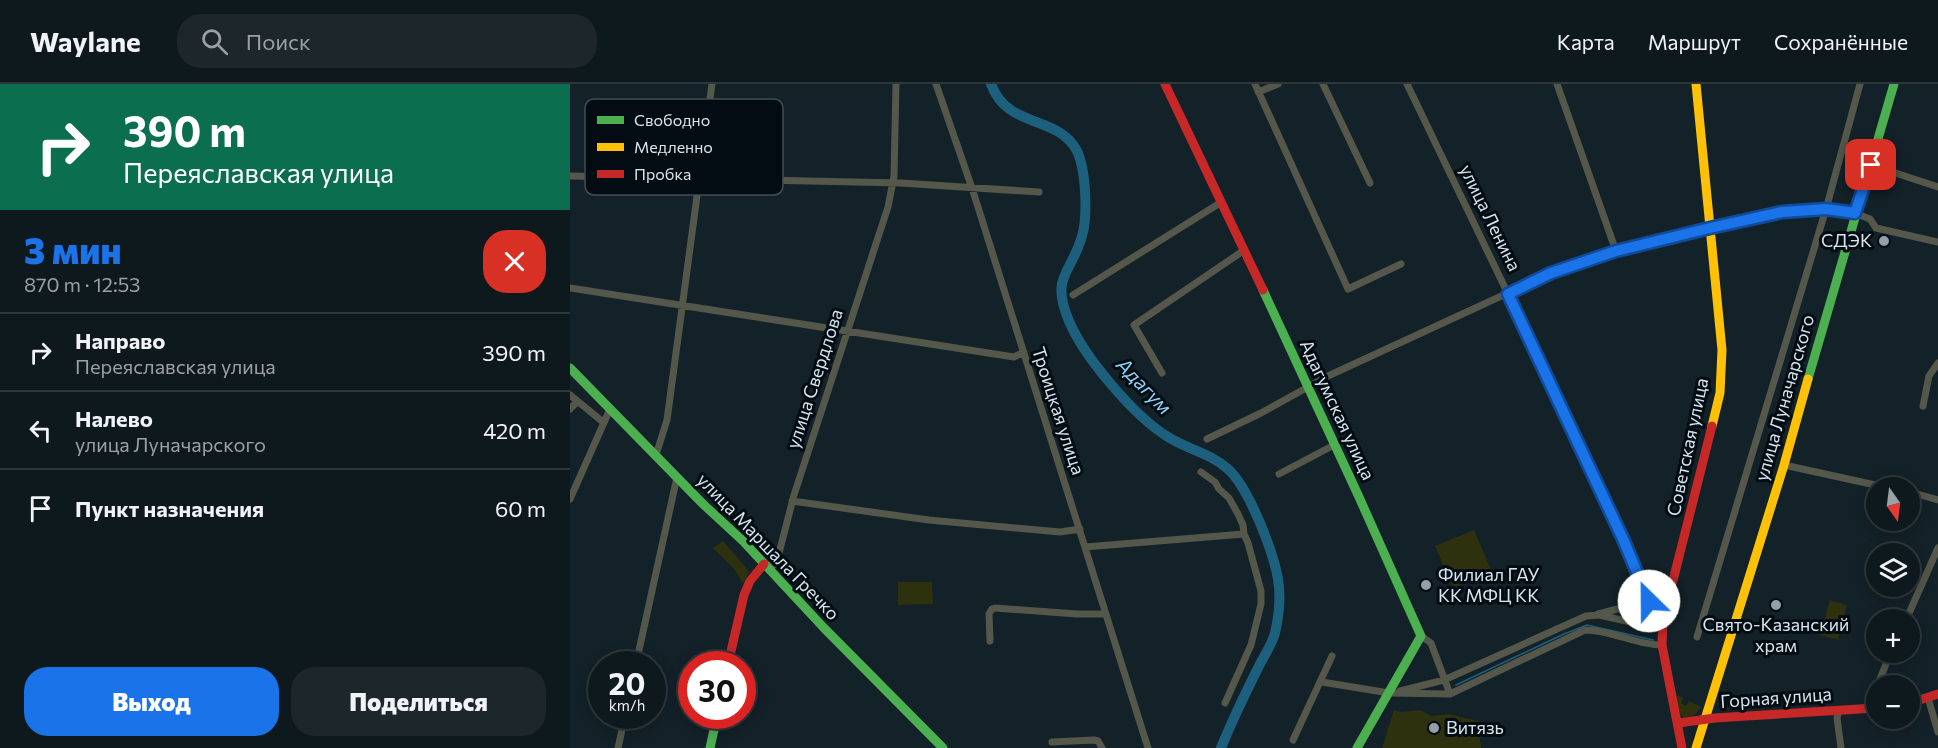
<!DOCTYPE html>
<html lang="ru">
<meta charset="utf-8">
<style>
body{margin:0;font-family:Commissioner,sans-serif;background:#1c262b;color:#f1f3f6;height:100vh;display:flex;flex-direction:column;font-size:22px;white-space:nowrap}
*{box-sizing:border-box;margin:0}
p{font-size:20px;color:#9ba0a4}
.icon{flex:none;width:33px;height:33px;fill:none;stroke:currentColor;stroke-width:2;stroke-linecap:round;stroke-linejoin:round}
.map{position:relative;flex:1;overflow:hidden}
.side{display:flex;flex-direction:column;background:#0e191e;width:570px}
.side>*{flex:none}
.guide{background:#0b6e4f;color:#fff;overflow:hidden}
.needle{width:39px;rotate:166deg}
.fabs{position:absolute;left:1296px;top:393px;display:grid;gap:12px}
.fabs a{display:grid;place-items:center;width:54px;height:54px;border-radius:50%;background:#0e191e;box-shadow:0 3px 15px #0003,0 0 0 2px #2e383c;font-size:30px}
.speed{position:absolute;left:18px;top:567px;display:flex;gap:12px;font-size:30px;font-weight:700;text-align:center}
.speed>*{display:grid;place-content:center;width:78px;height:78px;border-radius:50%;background:#0e191e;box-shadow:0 3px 15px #0003,0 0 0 2px #2e383c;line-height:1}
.speed small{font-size:15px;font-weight:400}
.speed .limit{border:9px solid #d22;background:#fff;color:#111}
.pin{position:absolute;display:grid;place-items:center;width:51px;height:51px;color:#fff;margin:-26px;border-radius:12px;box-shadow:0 3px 9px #0006}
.me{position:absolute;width:66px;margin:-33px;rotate:337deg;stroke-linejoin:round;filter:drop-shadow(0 0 4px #0008)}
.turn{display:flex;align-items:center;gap:21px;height:126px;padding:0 24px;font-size:27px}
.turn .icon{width:78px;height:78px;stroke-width:2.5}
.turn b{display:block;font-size:42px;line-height:51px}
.round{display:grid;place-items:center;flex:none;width:63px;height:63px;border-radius:24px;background:#1c262b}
.summary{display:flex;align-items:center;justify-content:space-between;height:102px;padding:0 24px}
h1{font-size:36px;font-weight:800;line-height:45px;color:#1a73e8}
.action{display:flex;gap:12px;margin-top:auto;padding:12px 24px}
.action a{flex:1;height:69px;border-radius:24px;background:#1a73e8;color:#fff;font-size:24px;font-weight:800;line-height:69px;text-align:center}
.action a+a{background:#1c262b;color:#f1f3f6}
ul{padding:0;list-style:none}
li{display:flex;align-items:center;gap:18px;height:78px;padding:0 24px;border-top:2px solid #2e383c}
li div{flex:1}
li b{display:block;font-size:22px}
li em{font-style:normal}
header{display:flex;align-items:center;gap:36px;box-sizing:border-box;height:84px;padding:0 30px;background:#0e191e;border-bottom:2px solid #2e383c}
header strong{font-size:28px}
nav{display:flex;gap:33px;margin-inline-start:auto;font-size:21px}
.search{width:420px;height:54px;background:#1c262b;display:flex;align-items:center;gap:15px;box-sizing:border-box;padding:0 21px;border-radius:24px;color:#9ba0a4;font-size:22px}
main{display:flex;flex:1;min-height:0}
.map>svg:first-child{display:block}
.green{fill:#2d310e}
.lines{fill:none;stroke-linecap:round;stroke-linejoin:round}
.stream{stroke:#1d607e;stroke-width:1.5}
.river{stroke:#1d607e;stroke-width:10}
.street{stroke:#54574a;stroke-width:7}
.fast{stroke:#4caf50;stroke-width:9}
.slow{stroke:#ffc107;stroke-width:9}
.jam{stroke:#c62828;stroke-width:9}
.route-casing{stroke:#114b97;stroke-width:15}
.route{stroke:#1a73e8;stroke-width:10}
.poi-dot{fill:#92a0a9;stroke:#030c12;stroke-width:2}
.labels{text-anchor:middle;stroke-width:6;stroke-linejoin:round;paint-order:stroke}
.street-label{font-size:18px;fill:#d6e5ee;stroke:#030c12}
.poi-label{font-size:18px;fill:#d6e5ee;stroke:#030c12;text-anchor:start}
.water-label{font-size:20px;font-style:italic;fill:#8ad5fc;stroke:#030c12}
.key{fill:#030c12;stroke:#424d54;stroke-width:1.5}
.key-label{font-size:16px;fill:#d6e5ee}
</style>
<header>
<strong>Waylane</strong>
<div class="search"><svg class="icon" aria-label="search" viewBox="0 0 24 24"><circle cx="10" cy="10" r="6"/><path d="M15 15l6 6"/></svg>Поиск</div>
<nav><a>Карта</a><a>Маршрут</a><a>Сохранённые</a></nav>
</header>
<main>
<section class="side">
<div class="guide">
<div class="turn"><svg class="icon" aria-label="right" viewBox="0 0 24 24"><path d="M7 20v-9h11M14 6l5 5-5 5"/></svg><div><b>390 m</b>Переяславская улица</div></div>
</div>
<div class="summary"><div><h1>3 мин</h1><p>870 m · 12:53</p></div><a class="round" style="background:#d93025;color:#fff"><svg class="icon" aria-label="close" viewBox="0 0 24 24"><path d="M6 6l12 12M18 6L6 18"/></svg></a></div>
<ul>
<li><svg class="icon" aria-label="right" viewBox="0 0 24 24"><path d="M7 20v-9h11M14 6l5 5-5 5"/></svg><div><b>Направо</b><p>Переяславская улица</p></div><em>390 m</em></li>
<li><svg class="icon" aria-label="left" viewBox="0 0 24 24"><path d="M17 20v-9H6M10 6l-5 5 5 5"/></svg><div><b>Налево</b><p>улица Луначарского</p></div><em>420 m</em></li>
<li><svg class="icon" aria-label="arrive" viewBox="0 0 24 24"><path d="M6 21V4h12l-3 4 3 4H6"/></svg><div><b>Пункт назначения</b></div><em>60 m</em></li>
</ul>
<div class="action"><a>Выход</a><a>Поделиться</a></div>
</section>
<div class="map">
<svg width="1368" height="664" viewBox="0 0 1368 664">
<rect width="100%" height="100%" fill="#132128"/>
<path class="green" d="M904 446 922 488 883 504 865 462Z
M153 457 179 487 173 500 165 486 143 464Z
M328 498H362L363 520 328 521Z
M1260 516 1277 521 1268 556 1250 551Z
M1106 611 1114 614 1111 619 1116 622 1119 617 1131 623C1126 631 1123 633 1113 633L1110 630Z
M824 626 832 628 851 626 861 632 879 630 908 637 911 664H812Z"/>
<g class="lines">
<path class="stream" d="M886 601 994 550 1017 541 1083 556"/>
<path class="river" d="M421 0C437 45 489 31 507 67 516 86 518 132 512 152 501 191 480 192 499 237 514 273 564 332 598 353 617 365 640 369 658 385 679 404 703 467 708 495 711 513 709 532 705 549 701 563 693 573 687 586 674 612 662 637 651 664"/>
<path class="street" d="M366 0 402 104 578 664
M685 0 778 205 831 180
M753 0 800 99
M837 0 938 210 1053 455 1091 543
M987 0 1046 167
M688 8 708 0
M1301 81 1368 103
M0 92 331 99 469 108
M0 204 444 273 454 268
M503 211 650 119
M592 289 564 241 673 167
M0 311 33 338
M1353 322 1359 292 1368 279
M0 325 7 318
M637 355 691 329 758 292 981 189 1046 167 1212 128 1256 125 1285 129 1300 135 1306 144 1368 158
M86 371 97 336 142 0
M1214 381 1319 404
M631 388 645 398 649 405 659 414 668 430 673 441 674 450 678 459 691 507V520L681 561 655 619
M709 390 766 360
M1340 408 1368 416
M0 415 40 325
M222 417 359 436 490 448 510 445
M515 463 674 450
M194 480 203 482 208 473 224 411 318 123 324 92 326 0
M1028 530 1079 517
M1336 536 1368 464
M851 552 861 559 880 610
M1127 553 1256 125 1290 0
M420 557 419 530 422 525 425 524 507 530H536
M66 580 107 393
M752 598 819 609 880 610 1015 546C1041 546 1066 561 1092 561
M1307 602 1321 568
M830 607 874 596 1016 532 1029 531 1092 545
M1358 614 1368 648
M1298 625 1306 602
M1269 626 1267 634 1271 664
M723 656 762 572
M482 658 524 656 528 657 532 664
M48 664 55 632"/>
<path class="fast" d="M693 206 789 413 851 552 787 664
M0 284 133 420 173 457 254 544 373 664
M1238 295 1324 0
M140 664 147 632"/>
<path class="slow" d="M1126 0 1152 266 1150 309 1142 342
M1126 664 1214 381 1238 295"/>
<path class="jam" d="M595 0 693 206
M158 580 174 511 180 497 194 480
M1340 619 1368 610
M1108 639 1145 634 1306 624
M1112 664 1092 561 1093 536 1142 342"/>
</g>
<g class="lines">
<defs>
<path id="route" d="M1079 517 1053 455 938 210 981 189 1046 167 1140 144 1212 128 1256 125 1285 129 1301 81"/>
</defs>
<use href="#route" class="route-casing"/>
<use href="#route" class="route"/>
</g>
<g class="poi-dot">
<circle cx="1314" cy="157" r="6"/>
<circle cx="856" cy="501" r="6"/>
<circle cx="1206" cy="521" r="6"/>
<circle cx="864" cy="644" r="6"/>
</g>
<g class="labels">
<g class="street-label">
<text transform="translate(920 134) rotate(64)" y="6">улица Ленина</text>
<text transform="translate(245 295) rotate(-72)" y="6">улица Свердлова</text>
<text transform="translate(1215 314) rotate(-74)" y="6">улица Луначарского</text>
<text transform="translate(767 326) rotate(65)" y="6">Адагумская улица</text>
<text transform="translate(488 327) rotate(72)" y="6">Троицкая улица</text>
<text transform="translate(1118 363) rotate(-78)" y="6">Советская улица</text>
<text transform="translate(198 463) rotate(46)" y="6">улица Маршала Гречко</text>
<text transform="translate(1206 614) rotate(-4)" y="6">Горная улица</text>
</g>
<g class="poi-label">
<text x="1302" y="163" text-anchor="end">СДЭК</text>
<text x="868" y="497">Филиал ГАУ<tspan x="868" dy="21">КК МФЦ КК</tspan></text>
<text x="1206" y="547" text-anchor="middle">Свято-Казанский<tspan x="1206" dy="21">храм</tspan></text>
<text x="876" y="650">Витязь</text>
</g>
<g class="water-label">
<text transform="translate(574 302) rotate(46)" y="7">Адагум</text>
</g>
</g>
<rect x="15" y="15" width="198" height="96" rx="9" class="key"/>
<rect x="27" y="32" width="27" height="8" fill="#4caf50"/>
<rect x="27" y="59" width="27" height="8" fill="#ffc107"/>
<rect x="27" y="86" width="27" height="8" fill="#c62828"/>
<g class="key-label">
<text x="64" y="42">Свободно</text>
<text x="64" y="69">Медленно</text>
<text x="64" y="96">Пробка</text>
</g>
</svg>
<div class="fabs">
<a><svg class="needle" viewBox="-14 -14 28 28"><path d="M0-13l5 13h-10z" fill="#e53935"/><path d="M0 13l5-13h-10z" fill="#9ba0a4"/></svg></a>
<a><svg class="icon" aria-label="layers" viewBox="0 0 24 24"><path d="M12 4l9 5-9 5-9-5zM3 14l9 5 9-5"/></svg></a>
<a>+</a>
<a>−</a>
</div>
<div class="speed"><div>20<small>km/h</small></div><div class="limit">30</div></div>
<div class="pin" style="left:1301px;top:81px;background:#d93025"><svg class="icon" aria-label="arrive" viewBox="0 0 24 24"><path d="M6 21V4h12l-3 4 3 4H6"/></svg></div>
<svg class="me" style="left:1079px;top:517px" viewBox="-20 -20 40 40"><circle r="19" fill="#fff"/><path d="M0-13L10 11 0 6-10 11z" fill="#1a73e8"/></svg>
</div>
</main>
